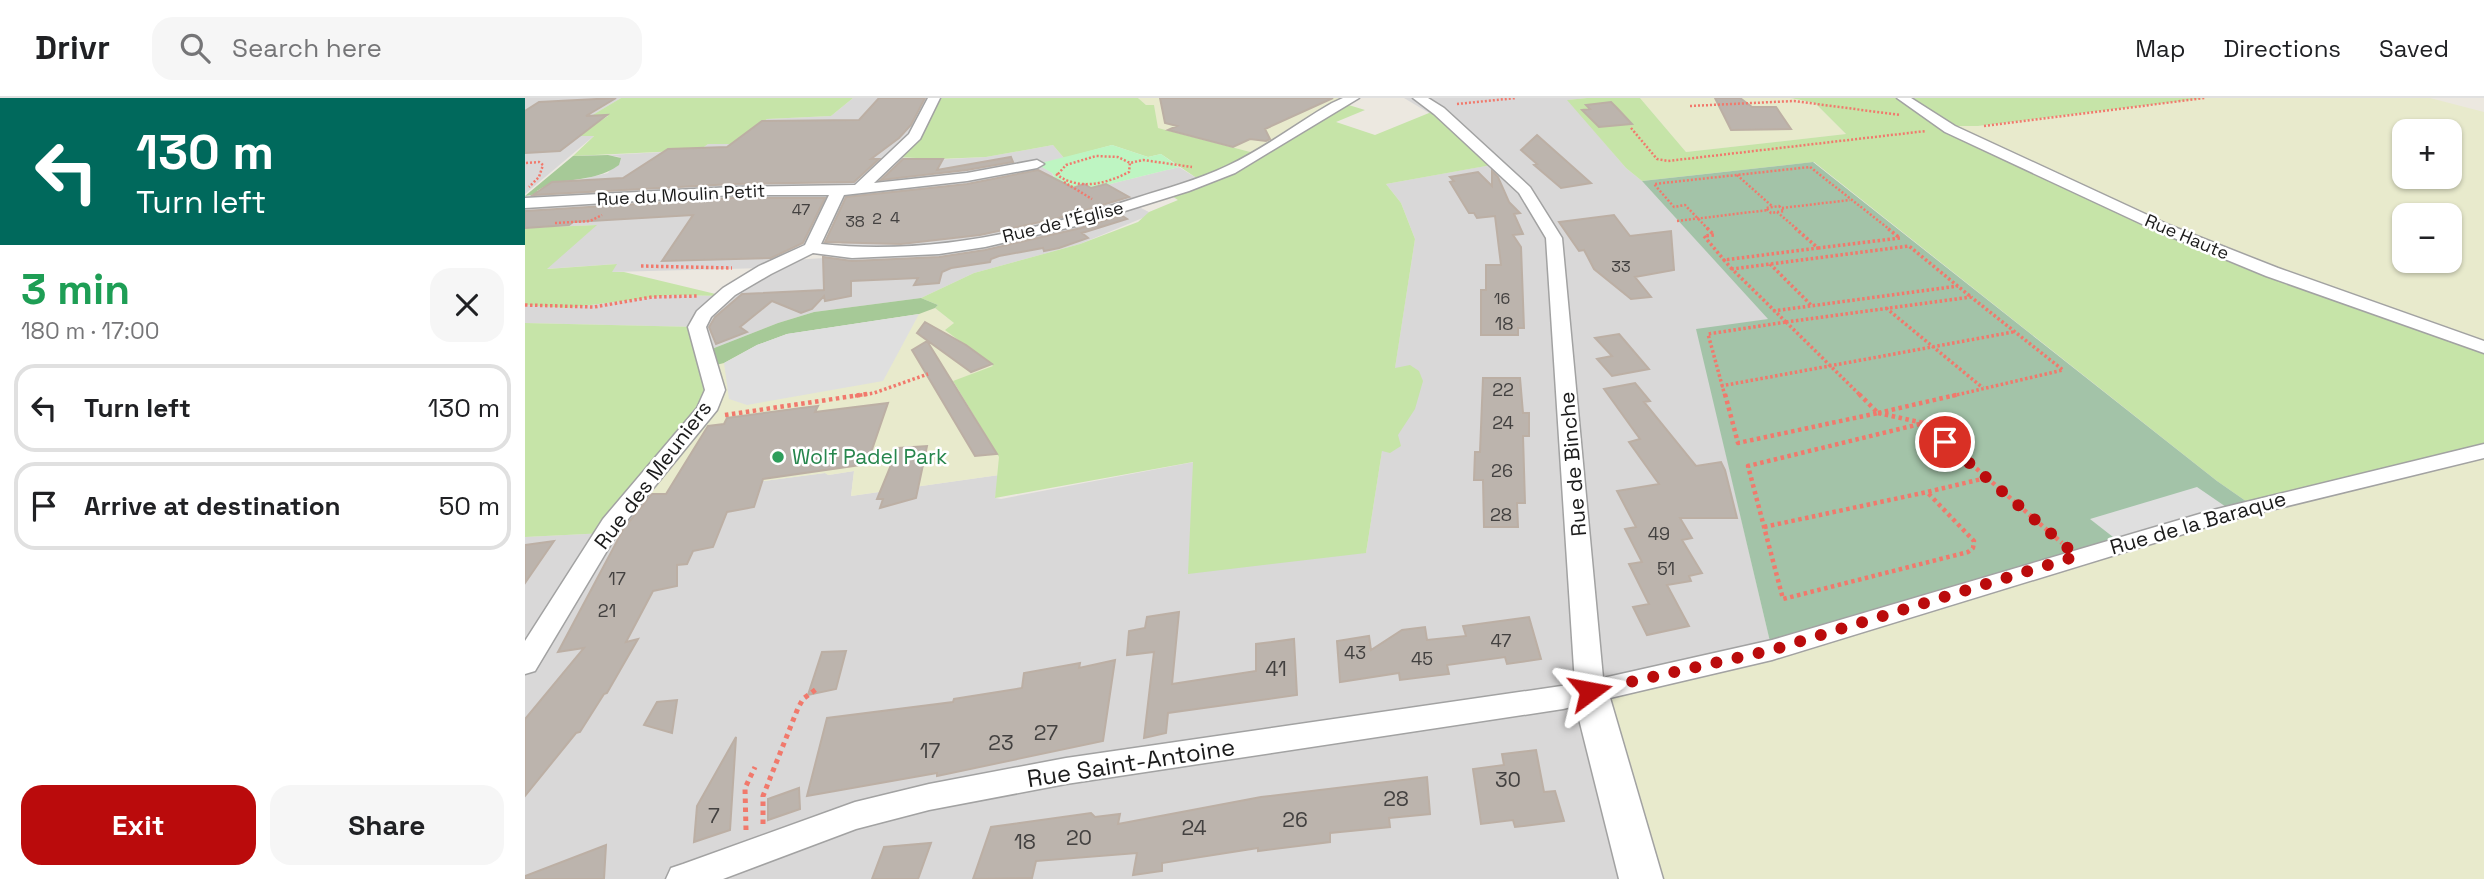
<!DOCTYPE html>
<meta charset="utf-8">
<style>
body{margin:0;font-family:"Space Grotesk",sans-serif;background:#f6f6f6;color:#202124;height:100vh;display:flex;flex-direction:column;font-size:26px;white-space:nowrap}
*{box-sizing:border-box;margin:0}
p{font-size:23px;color:#757577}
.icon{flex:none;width:38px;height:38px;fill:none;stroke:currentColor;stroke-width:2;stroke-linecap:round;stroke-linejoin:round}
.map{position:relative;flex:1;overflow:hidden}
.sheet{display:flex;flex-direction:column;background:#fff;width:525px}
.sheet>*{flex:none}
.hud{background:#00695c;color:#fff;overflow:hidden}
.buttons{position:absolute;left:1867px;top:21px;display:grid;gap:14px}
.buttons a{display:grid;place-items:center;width:70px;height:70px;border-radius:14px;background:#fff;box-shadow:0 2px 5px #0004;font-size:35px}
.pin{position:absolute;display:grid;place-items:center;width:60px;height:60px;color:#fff;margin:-30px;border:4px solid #fff;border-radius:50%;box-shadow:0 2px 7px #0007}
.me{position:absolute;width:77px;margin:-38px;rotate:77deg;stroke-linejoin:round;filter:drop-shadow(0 0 5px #0008)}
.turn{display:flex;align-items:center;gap:24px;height:147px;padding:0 21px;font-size:32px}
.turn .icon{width:91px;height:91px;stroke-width:2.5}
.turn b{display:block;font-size:49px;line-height:60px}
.round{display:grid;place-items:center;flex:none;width:74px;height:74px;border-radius:21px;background:#f6f6f6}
.headline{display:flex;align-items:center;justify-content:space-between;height:119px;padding:0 21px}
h1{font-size:42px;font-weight:800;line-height:52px;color:#1e9e55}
.cta{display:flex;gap:14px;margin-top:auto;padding:14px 21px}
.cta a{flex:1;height:80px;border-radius:21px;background:#ba0b0c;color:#fff;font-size:28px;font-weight:800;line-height:80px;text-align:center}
.cta a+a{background:#f6f6f6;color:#202124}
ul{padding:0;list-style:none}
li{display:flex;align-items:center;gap:21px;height:88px;margin:0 14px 10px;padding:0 7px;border:4px solid #e0e0e0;border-radius:21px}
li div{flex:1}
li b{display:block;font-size:26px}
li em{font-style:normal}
header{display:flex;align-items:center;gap:42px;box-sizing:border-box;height:98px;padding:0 35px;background:#fff;border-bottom:2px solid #e0e0e0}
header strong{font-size:33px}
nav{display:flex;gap:38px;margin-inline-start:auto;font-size:24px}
.search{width:490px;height:63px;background:#f6f6f6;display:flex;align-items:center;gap:18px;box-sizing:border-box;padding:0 24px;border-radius:21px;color:#757577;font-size:26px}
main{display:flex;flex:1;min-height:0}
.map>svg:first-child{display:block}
.residential{fill:#d9d8d8;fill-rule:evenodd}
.farmland{fill:#e8eacc;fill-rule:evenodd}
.grass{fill:#c6e4a8}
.forest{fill:#a6c997}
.cemetery{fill:#a3c3a8}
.park{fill:#bef5c2}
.parking{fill:#dfdfdf}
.building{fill:#bcb4ad;stroke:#bcafa4;stroke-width:2}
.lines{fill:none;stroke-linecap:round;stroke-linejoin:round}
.minor-casing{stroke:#a2a2a2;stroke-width:3}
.tertiary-casing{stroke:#a2a2a2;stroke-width:3}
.path-far3{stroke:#f1796c;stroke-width:2.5;stroke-dasharray:2 2;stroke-linecap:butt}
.path-far2{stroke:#f1796c;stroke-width:3.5;stroke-dasharray:2.5 2.5;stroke-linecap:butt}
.path-far1{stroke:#f1796c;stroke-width:4.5;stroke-dasharray:3.5 3.5;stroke-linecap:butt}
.path{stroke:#f1796c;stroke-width:5;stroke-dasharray:4.5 4.5;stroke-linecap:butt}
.minor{fill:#fff;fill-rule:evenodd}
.tertiary{fill:#fff;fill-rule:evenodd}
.route{stroke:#ba0b0c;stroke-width:12;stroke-dasharray:0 21.6}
.leisure-dot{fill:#2e9e5b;stroke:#fff;stroke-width:2.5}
.labels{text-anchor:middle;stroke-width:5;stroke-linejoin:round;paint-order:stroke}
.far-number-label{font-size:16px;fill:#434140}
.far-street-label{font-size:18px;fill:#1b1b1b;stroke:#fff}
.number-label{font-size:18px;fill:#434140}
.leisure-label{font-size:21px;fill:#27864d;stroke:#fff;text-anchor:start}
.street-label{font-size:21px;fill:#1b1b1b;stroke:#fff}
.near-number-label{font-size:21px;fill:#434140}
.near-street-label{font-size:24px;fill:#1b1b1b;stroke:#fff}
</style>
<header>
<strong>Drivr</strong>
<div class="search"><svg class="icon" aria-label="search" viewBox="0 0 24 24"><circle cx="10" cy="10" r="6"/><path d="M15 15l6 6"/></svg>Search here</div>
<nav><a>Map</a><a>Directions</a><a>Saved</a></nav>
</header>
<main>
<section class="sheet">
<div class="hud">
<div class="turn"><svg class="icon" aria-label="left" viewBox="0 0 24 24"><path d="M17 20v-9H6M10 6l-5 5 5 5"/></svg><div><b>130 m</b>Turn left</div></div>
</div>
<div class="headline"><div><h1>3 min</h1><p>180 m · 17:00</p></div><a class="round"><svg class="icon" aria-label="close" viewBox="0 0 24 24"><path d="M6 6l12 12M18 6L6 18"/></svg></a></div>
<ul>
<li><svg class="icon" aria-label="left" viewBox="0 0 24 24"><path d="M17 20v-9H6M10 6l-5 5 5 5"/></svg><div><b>Turn left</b></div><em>130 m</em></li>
<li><svg class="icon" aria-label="arrive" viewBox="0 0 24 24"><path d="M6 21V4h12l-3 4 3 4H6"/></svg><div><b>Arrive at destination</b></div><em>50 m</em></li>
</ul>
<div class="cta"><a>Exit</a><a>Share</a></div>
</section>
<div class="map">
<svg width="1959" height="781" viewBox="0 0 1959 781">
<rect width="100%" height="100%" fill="#ece8e0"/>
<path class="residential" d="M0 0H96L68 17H84L54 38 70 37 0 96Z
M328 0H409L371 59 407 62 461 59 528 47 539 60 513 66 527 75 529 80 543 87 565 91 654 69 676 83 610 107 624 114 620 119 555 146 449 175 396 200 289 214 253 225 179 254 171 229 0 225V207L42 210 145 197 199 198 241 170 86 174 91 166 20 171 71 127 0 130V98L12 96 45 84 83 75 95 59 83 57 175 52 183 46H206L242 21 306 18ZM311 123 312 141 317 146 346 157 252 163 284 141 300 126Z
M879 0H1062L1043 2 1101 70 1117 83 1244 221 1172 232 1247 552 1116 781H0V439L81 435 108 400 300 375 304 377 329 373 326 398 474 377 470 400 476 401 669 364 841 455 890 141 876 105 861 86 971 66 914 14 904 15Z"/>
<path class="farmland" d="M613 0H828L733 56 632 30 629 7H621Z
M1115 0H1266L1290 5 1321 36 1161 54Z
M1680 0H1905L1959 14V249L1747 174 1418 28H1453ZM1880 33H1925V79H1880ZM1880 117H1925V163H1880Z
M410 210 429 225 421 232 469 269 428 284 474 359V377L326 398 329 373 303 377 300 375 108 400 183 269 213 256Z
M1959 357V781H1116L1065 593 1552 459Z"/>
<path class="grass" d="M96 0H328L306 18 242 21 206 46H183L175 52 48 58 69 38H52L83 18H66Z
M409 0H613L621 7H629L633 30 733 56 817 5 840 12 811 24 850 37 904 15 914 13 972 66 861 86 876 105 890 141 870 270 885 267 894 273 898 283 890 311 873 337 876 348 865 355 857 353 841 455 663 476 668 364 470 400 474 359 428 283 468 268 420 232 429 225 410 210 413 207 396 200 449 175 555 146 613 124 624 114 653 102 642 95 676 83 636 56 623 59 587 47 539 60 528 47 461 59 390 62 391 60 370 59Z
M1062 0H1115L1161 54 1321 36 1290 5 1266 0H1680L1453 28H1420L1638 130 1959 249V353L1728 408 1692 383 1289 64 1117 83 1101 70 1042 2Z
M72 127 22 171 92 166 87 174H99L199 198 145 197 42 210 0 207V130Z
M0 225 172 229 190 292 81 435 0 439Z"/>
<path class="forest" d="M83 57 96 60 94 67C66 87 36 77 12 93V96L0 98 48 58Z
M396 200 413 207 410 210 394 216 262 236 232 247 199 265 183 269 179 254 253 225 289 214Z"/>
<path class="cemetery" d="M1288 64 1692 383 1728 408 1247 552 1171 231 1243 221 1117 83Z"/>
<path class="park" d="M587 47 623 59 636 56 654 69 565 91H549L543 87 535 88 527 75 512 66Z"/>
<path class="parking" d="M394 216 358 283 222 307 204 301 199 265 232 247 262 236Z
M1672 389 1707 413 1597 446 1565 421Z"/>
<path class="building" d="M91 0 61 18 82 17 35 53 0 55V13L14 4Z
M354 0H400L386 27 374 40 346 61H354L329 84 208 86 8 97 27 84 98 80 143 51 202 49 237 23 334 22Z
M635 0H808L740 31 745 41 741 43 725 41 708 49 643 32 652 28 640 25Z
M1190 0H1215L1227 9H1251L1266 31 1206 32Z
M1086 4 1092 10 1107 26 1074 29 1057 12 1065 11 1061 7Z
M1012 37 1066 85 1036 90 1009 67 1012 66 996 52Z
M486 59 488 64 442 72 356 82 378 61H418L412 72Z
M513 72 548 90 559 86 566 90 581 86 604 99 534 120 455 137 376 146 300 144 321 99 442 86Z
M967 73 973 79 984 104 995 115 989 116 998 136 988 137 996 149 999 230H993V237H956V192H961V167H976L970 118 952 120 949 115H944L925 84 929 83 925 79 953 74 967 88Z
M208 100H300L278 145 246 160 137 163 168 117 48 124 44 127 0 130V113Z
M596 117 602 121 557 135 563 140 534 150 519 153 518 150 474 158 466 161 465 164 426 170 417 174 414 185 389 187 393 180 326 183V198L300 203 299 198 287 211 276 215 247 203 215 229 222 234 191 246 184 229 190 219 217 196 299 192 298 159 327 163 414 159 460 152 556 130Z
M1089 117 1105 138 1146 133 1149 172 1110 179 1126 199 1106 201 1069 171 1059 152 1054 153 1034 124Z
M400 224 441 247 467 266 446 274 392 235Z
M1094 236 1124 271 1087 278 1072 261 1087 258 1070 240Z
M402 243 449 319 472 356 450 358 387 252Z
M958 280H995L998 315H1004V338H998L1000 405H992L993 429H959L958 382H949L950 354H955Z
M1110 285 1125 303 1119 304 1171 368 1196 364 1200 372 1212 420H1155L1167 440 1157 442 1177 475 1164 478 1166 483 1142 487 1164 528 1122 537 1108 509 1124 506 1104 466 1117 464 1100 431 1111 429 1092 393 1134 386 1104 344 1115 341 1079 291Z
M363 305 342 366 238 381 229 409 202 414 188 449 168 453 162 466 152 467V488L128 493 101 544 113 541 82 595 79 596 55 634 51 635 0 698V621L59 550 33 554 99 430 127 396H141L183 328 199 326 202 320 276 310 293 308 290 314Z
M402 348 391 400 355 410 358 401H352L373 350Z
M29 443 0 485V447Z
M654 514 647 586 731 573V546L769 541 772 597 643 615 641 635 619 640 629 554 602 557 604 533 620 530 622 519Z
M1004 519 1016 561 982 566 980 559 922 567 924 576 875 582 874 575 815 584 812 543 844 538 846 552 877 532 900 529 902 542 941 538 938 528Z
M321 553 311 591 283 597 297 554Z
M590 562 578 643 412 678V675L282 698 302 620 428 604 429 601 497 590 499 575 555 565 554 570Z
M152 602 147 635 119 627 132 604Z
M211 639 205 732 169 744 172 708Z
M1011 652 1019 694 1030 693 1039 723 990 729 988 722 956 726 948 671 979 667 977 656Z
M902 679 905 716 864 720 865 729 805 735V744L733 753V750L637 765V773L608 777 612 755 511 763 507 780 448 781 466 729 566 715 570 719 595 716 593 726 736 699Z
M274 690 275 711 243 722V701Z
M406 745 393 781H347L359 749Z
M81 747 79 781H0V778Z"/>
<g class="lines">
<defs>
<path id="minor" d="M403 0H415L395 41 349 85 442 75 512 62 519 66 512 70 442 83 319 97 296 146C403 158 510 133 611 100 642 90 673 82 702 68 739 51 772 25 807 5L818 0H834L710 75 664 93 555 127 460 149 414 156 327 160 288 155 246 176 210 197 186 219 181 229 200 292 192 312 95 431 10 573 0 576V543L78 421 172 310 180 292 163 229 172 213 198 190 234 168 280 147 304 97H208L0 110V100L208 89 330 87 384 36Z
M888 0H903L919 10 1005 89 1037 140 1078 580 1247 542 1688 412 1959 346V360L1701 423 1247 562 1038 611 541 686 404 712 331 731 198 781H141L146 770 158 766 330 704 404 686 541 660 1050 586 1021 140 994 95 909 16Z
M1372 0H1386L1430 28 1644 127 1753 170 1959 243V255L1741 178 1632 133 1420 34Z"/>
<path id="tertiary" d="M1065 579 1078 583 1083 593 1138 781H1094L1047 593 1052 583Z"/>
</defs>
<use href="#minor" class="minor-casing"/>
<use href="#tertiary" class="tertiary-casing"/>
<path class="path-far3" d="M932 6 991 0
M1165 8 1269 3 1375 17
M1459 28 1680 0
M1106 30 1132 61 1143 63 1401 33
M1 65 14 64 18 67 14 79 4 89
M531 76C553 93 581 86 604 74L605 65
M533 76 541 67 571 58 593 59 605 65 618 62 667 69
M1212 77 1248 109
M539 84 567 101
M1254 108 1259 113 1246 115 1241 110Z
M1257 110 1325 102
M1252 114 1272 131
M1152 123 1243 112
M30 125 65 123 77 117
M1183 131 1160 107 1149 109 1129 86 1285 69 1364 131"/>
<path class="path-far2" d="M1182 130 1189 137 1179 138 1199 162
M1293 150 1375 140 1362 130
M1245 166 1286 207
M116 168 207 170
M1207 171 1199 162 1293 150 1270 130
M0 207 69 209 127 199 173 198
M1361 210 1458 290
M1248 213 1433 188
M1261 224 1336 298
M1261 224 1207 171 1384 148 1446 199
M1261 224 1446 199
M1196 288 1488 234
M330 298 349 295 403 276
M1200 298 1183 236 1261 224
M1427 298 1538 272 1446 199"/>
<path class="path-far1" d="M1200 296 1213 345 1353 315
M1334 296 1353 315
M1353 315 1399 325
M1353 315 1435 296
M200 317 342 296
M1461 380 1402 394 1449 443 1448 450 1443 454 1258 501 1223 368 1399 325 1537 445
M1239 429 1402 394"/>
<path class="path" d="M238 726V698L273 610 278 601 294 589
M221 732 220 690 230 669"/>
<use href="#minor" class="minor"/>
<use href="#tertiary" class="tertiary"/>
</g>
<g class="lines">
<path class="route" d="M1065 593 1247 552 1552 458 1420 344"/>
</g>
<circle class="leisure-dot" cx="253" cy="359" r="7"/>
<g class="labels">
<g class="far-number-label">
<text x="276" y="117">47</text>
<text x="370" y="125">4</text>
<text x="352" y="126">2</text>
<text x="330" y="129">38</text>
<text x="1096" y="174">33</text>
<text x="977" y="206">16</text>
</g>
<g class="far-street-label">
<text transform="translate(156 97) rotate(-3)" y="6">Rue du Moulin Petit</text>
<text transform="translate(538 124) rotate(-14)" y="6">Rue de l'Église</text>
<text transform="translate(1662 139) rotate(23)" y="6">Rue Haute</text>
</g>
<g class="number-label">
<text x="979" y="232">18</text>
<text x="978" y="298">22</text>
<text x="978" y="331">24</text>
<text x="977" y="379">26</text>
<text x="976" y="423">28</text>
<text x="1134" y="442">49</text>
<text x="1141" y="477">51</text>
<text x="92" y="487">17</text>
<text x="82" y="519">21</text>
<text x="976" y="549">47</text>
<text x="830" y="561">43</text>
<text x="897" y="567">45</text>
</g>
<g class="leisure-label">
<text x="267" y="366">Wolf Padel Park</text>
</g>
<g class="street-label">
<text transform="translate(1048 366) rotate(-95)" y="7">Rue de Binche</text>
<text transform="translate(128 377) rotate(-53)" y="7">Rue des Meuniers</text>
<text transform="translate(1673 425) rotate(-16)" y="7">Rue de la Baraque</text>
</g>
<g class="near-number-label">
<text x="751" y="578">41</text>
<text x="521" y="642">27</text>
<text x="476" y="652">23</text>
<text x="405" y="660">17</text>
<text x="983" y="689">30</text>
<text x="871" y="708">28</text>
<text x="189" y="725">7</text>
<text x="770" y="729">26</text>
<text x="669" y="737">24</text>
<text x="554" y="747">20</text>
<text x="500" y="751">18</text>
</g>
<g class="near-street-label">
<text transform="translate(606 665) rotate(-9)" y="8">Rue Saint-Antoine</text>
</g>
</g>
</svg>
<div class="buttons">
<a>+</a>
<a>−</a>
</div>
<div class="pin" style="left:1420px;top:344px;background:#d93025"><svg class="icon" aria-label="arrive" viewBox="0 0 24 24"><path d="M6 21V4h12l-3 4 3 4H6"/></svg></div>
<svg class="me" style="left:1065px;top:593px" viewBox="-20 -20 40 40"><path d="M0-17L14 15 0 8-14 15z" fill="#ba0b0c" stroke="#fff" stroke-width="4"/></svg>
</div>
</main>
